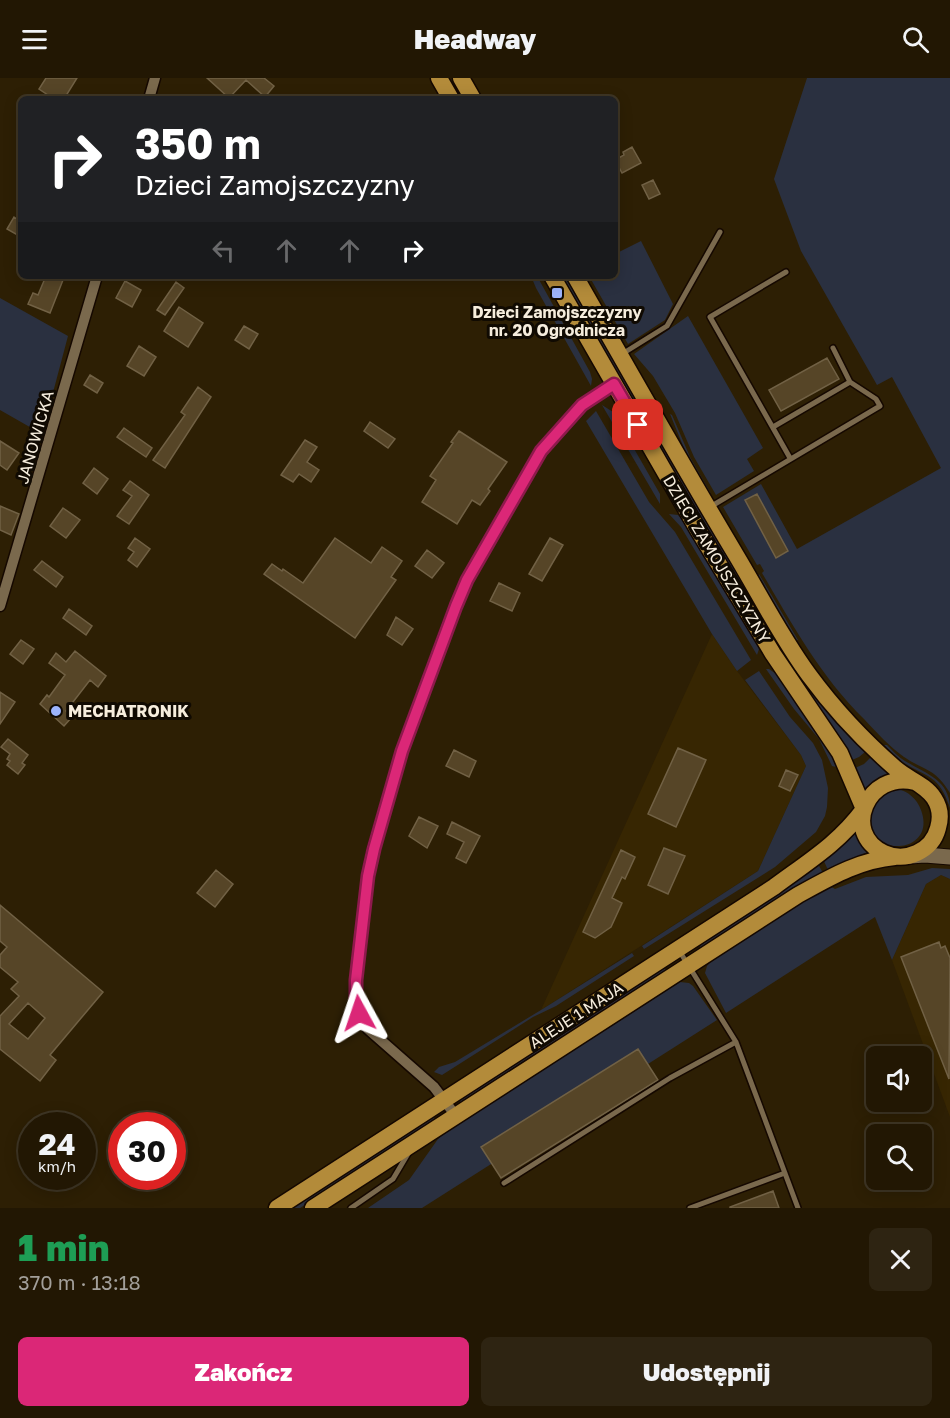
<!DOCTYPE html>
<html lang="pl">
<meta charset="utf-8">
<style>
body{margin:0;font-family:"Golos Text",sans-serif;background:#2e2412;color:#f1f3f6;height:100vh;display:flex;flex-direction:column;font-size:22px;white-space:nowrap}
*{box-sizing:border-box;margin:0}
p{font-size:20px;color:#a29f9a}
.icon{flex:none;width:33px;height:33px;fill:none;stroke:currentColor;stroke-width:2;stroke-linecap:round;stroke-linejoin:round}
.map{position:relative;height:1130px;overflow:hidden}
.panel{display:flex;flex-direction:column;background:#221703;flex:1}
.panel>*{flex:none}
.top-card{position:absolute;left:18px;top:18px;width:600px;height:183px;border-radius:9px;box-shadow:0 3px 15px #0003,0 0 0 2px #3f3625;background:#202124;color:#fff;overflow:hidden}
.controls{position:absolute;left:866px;top:968px;display:grid;gap:12px}
.controls a{display:grid;place-items:center;width:66px;height:66px;border-radius:9px;background:#221703;box-shadow:0 3px 15px #0003,0 0 0 2px #3f3625;font-size:30px}
.speed{position:absolute;left:18px;top:1034px;display:flex;gap:12px;font-size:30px;font-weight:700;text-align:center}
.speed>*{display:grid;place-content:center;width:78px;height:78px;border-radius:50%;background:#221703;box-shadow:0 3px 15px #0003,0 0 0 2px #3f3625;line-height:1}
.speed small{font-size:15px;font-weight:400}
.speed .limit{border:9px solid #d22;background:#fff;color:#111}
.pin{position:absolute;display:grid;place-items:center;width:51px;height:51px;color:#fff;margin:-26px;border-radius:12px;box-shadow:0 3px 9px #0006}
.me{position:absolute;width:66px;margin:-33px;rotate:355deg;stroke-linejoin:round;filter:drop-shadow(0 0 4px #0008)}
.turn{display:flex;align-items:center;gap:21px;height:126px;padding:0 18px;font-size:27px}
.turn .icon{width:78px;height:78px;stroke-width:2.5}
.turn b{display:block;font-size:42px;line-height:51px}
.lanes{display:flex;align-items:center;height:57px;padding:0 18px;background:#0003;justify-content:center;gap:30px;direction:ltr}
.lanes .off{opacity:.35}
.round{display:grid;place-items:center;flex:none;width:63px;height:63px;border-radius:9px;background:#2e2412}
.summary{display:flex;align-items:center;justify-content:space-between;height:102px;padding:0 18px}
h1{font-size:36px;font-weight:800;line-height:45px;color:#1e9e55}
.button{display:flex;gap:12px;margin-top:auto;padding:12px 18px}
.button a{flex:1;height:69px;border-radius:9px;background:#db2777;color:#fff;font-size:24px;font-weight:800;line-height:69px;text-align:center}
.button a+a{background:#2e2412;color:#f1f3f6}
header{display:flex;justify-content:space-between;align-items:center;height:78px;padding:0 18px;background:#221703;font-size:27px;font-weight:800}
.map>svg:first-child{display:block}
.built{fill:#372602}
.green{fill:#2a3040}
.building{fill:#564527;stroke:#716145;stroke-width:1.5;fill-rule:evenodd}
.lines{fill:none;stroke-linecap:round;stroke-linejoin:round}
.lane-casing{stroke:#150800;stroke-width:8}
.street-casing{stroke:#150800;stroke-width:13}
.secondary-casing{stroke:#150800;stroke-width:17}
.primary-casing{stroke:#150800;stroke-width:19}
.lane{stroke:#7a694d;stroke-width:5}
.street{stroke:#7a694d;stroke-width:10}
.secondary{stroke:#7a694d;stroke-width:15}
.primary{stroke:#b38b3a;stroke-width:16}
.route-casing{stroke:#8e194d;stroke-width:15}
.route{stroke:#db2777;stroke-width:10}
.poi-dot{fill:#9cb4fd;stroke:#100a02;stroke-width:2}
.labels{text-anchor:middle;stroke-width:6;stroke-linejoin:round;paint-order:stroke}
.poi-label{font-size:16px;font-weight:bold;fill:#f6eddd;stroke:#100a02}
.street-label{font-size:16px;fill:#f6eddd;stroke:#100a02}
</style>
<header><svg class="icon" aria-label="menu" viewBox="0 0 24 24"><path d="M4 6h16M4 12h16M4 18h16"/></svg>Headway<svg class="icon" aria-label="search" viewBox="0 0 24 24"><circle cx="10" cy="10" r="6"/><path d="M15 15l6 6"/></svg></header>
<div class="map">
<svg width="950" height="1130" viewBox="0 0 950 1130">
<rect width="100%" height="100%" fill="#2d1f04"/>
<path class="built" d="M712 556 737 593 801 677 806 688 758 793 541 932Z
M941 797 950 801V1039L892 882 926 806Z"/>
<path class="green" d="M807 0H950V715C934 689 926 694 904 679 890 669 876 654 864 641 821 599 792 546 762 495L764 493 760 486 757 487 723 429 761 406 797 471 941 390 892 299 877 307 801 173 774 101Z
M641 163 673 226 665 242 628 266 589 198H615V176Z
M531 198H537L590 294 592 301 591 308 536 210Z
M560 198H566L695 422 822 626 844 653 865 674 859 679 852 682 782 577 693 428Z
M0 220 68 258 42 356 0 332Z
M688 238 763 370 747 381 754 393 716 417 694 379 675 335 653 298 634 276Z
M602 327 613 334 660 416V426Z
M596 333 649 424 675 454 751 582 737 593 712 556 586 343Z
M670 336 672 337 690 379 711 416 708 413 688 380Z
M669 436 678 437 686 446 757 565 759 571 757 577 681 449Z
M759 496 798 562H796L758 499Z
M766 591H769L776 596C797 626 824 655 836 689L832 688 819 661 794 631Z
M759 593 790 639 813 665 822 682 828 710 827 729 825 738 816 754 775 789 644 871 642 868 758 793 806 688 801 677 745 602Z
M884 667H887C892 672 898 679 905 683 925 695 950 702 950 730 939 696 927 700 901 683 895 678 889 672 884 667Z
M871 679 890 697 865 714 855 690 864 686Z
M897 711C908 713 917 721 921 732 938 777 864 781 869 738 870 731 876 723 880 717Z
M854 750 870 773 828 792 823 781Z
M818 786 823 795 701 870 700 869 701 865 783 812Z
M932 790 950 791V801L941 797 926 806 892 882 875 839 726 935 705 895 707 888 713 881 798 826 830 808 835 811 866 799 908 797Z
M632 875 634 878 556 928 533 939 442 997 434 994 439 989 455 984 541 932Z
M664 889 666 892 460 1024V1021Z
M680 904 689 905 693 908 717 942 422 1130H368L409 1102 438 1061 445 1055Z
M432 1039 435 1040 434 1043 300 1130H291Z"/>
<path class="building" d="M46 0H77L64 21H54L39 11Z
M207 0H264L274 8 265 19 246 2 229 20Z
M632 69 641 85 622 95 615 82 624 77 623 74Z
M653 102 660 116 649 121 642 107Z
M14 139 21 144V159L7 151Z
M46 198H53L63 202 50 235 28 226 33 215 38 217Z
M125 203 141 212 132 229 116 220Z
M176 204 184 210 165 237 157 232Z
M179 229 203 245 188 269 164 253Z
M244 248 258 256 249 271 235 262Z
M139 268 156 279 144 298 127 288Z
M827 280 839 301 781 333 769 312Z
M90 297 103 305 97 315 84 307Z
M198 309 211 319 165 390 153 382 185 337 181 334Z
M370 344 395 361 388 370 364 353Z
M124 350 152 370 146 379 117 359Z
M459 353 507 384 488 411 490 413 480 427 472 422 457 446 422 424 436 402 430 398 453 365 451 364Z
M305 362 317 369 307 384 319 392 311 404 299 396 293 404 281 397Z
M0 363 19 375 7 392 0 387Z
M94 390 108 401 97 416 83 405Z
M130 403 149 417 129 446 117 438 132 418 123 412Z
M757 416 788 473 776 480 745 422Z
M0 428 19 436 11 457 0 452Z
M63 430 80 442 66 460 50 448Z
M135 460 150 471 137 489 128 482 134 474 128 470Z
M335 460 371 485 382 469 402 483 391 499 396 502 355 560 264 496 272 486 282 493 283 491 303 505Z
M550 460 563 467 542 503 529 496Z
M427 472 444 485 432 500 415 488Z
M42 483 63 499 56 509 34 492Z
M499 505 520 515 512 533 490 523Z
M69 531 92 548 86 557 63 540Z
M396 539 413 551 402 567 387 557Z
M21 562 34 571 23 586 10 576Z
M75 573 106 598 98 609 90 602 66 633 72 639 64 648 40 626 47 617 49 619 65 597 49 585 56 575 66 584Z
M0 614 15 624 0 646Z
M8 661 28 677 22 685 25 687 18 696 7 687 10 683 7 681 10 676 1 669Z
M678 670 706 682 676 749 648 736Z
M454 672 476 683 469 699 446 688Z
M786 692 798 697 790 713 779 708Z
M419 739 438 748 427 770 409 758Z
M452 744 480 758 466 785 456 780 464 764 447 756Z
M664 770 685 778 668 816 648 807Z
M621 772 635 779 625 801 622 799 612 820 622 825 611 849 595 860 583 854Z
M216 792 233 806 215 829 197 815Z
M0 827 103 914 50 977 56 982 40 1003 0 971V938L19 918 11 911 18 904 0 889V877L7 869 0 863ZM28 925 45 940 28 961 9 946Z
M939 864 941 870 945 868 950 880 949 1001 901 879Z
M638 971 658 1002 501 1100 481 1069Z
M773 1113 779 1130H730V1129Z"/>
<g class="lines">
<defs>
<path id="lane" d="M786 194 710 239 790 380
M622 276 667 248 720 154
M773 349 850 304
M710 429 880 328 876 321 850 304 833 270
M680 874 736 964 798 1130
M504 1105 670 1000 736 964
M351 1130 393 1101 409 1074
M690 1130 785 1095"/>
<path id="street" d="M149 21 155 0
M0 528 97 198
M456 1038 434 1009 368 951 359 935 356 925V902L368 798 373 771 402 673 448 547 467 502 541 373 582 327 614 306"/>
<path id="secondary" d="M910 778 925 777 950 779"/>
<path id="primary" d="M439 0 451 21
M461 0 473 21
M575 198C628 291 681 385 736 477 760 517 781 559 809 597 834 631 863 662 895 690 907 701 925 706 934 720 940 729 941 740 938 750 932 773 906 785 884 775 841 755 867 692 915 704
M277 1130 774 809C809 783 838 766 864 731L840 675 773 576 697 450 552 198
M313 1130 798 817C829 800 859 782 895 779"/>
</defs>
<use href="#lane" class="lane-casing"/>
<use href="#street" class="street-casing"/>
<use href="#secondary" class="secondary-casing"/>
<use href="#primary" class="primary-casing"/>
<use href="#lane" class="lane"/>
<use href="#street" class="street"/>
<use href="#secondary" class="secondary"/>
<use href="#primary" class="primary"/>
</g>
<g class="lines">
<defs>
<path id="route" d="M359 935 356 925V902L368 798 374 771 402 673 456 528 467 502 541 373 582 327 614 306 638 347"/>
</defs>
<use href="#route" class="route-casing"/>
<use href="#route" class="route"/>
</g>
<g class="poi-dot">
<rect x="551" y="209" width="12" height="12" rx="3"/>
<circle cx="56" cy="633" r="6"/>
</g>
<g class="labels">
<g class="poi-label">
<text x="557" y="240">Dzieci Zamojszczyzny<tspan x="557" dy="18">nr. 20 Ogrodnicza</tspan></text>
<text x="68" y="639" text-anchor="start">MECHATRONIK</text>
</g>
<g class="street-label">
<text transform="translate(35 359) rotate(-74)" y="6">JANOWICKA</text>
<text transform="translate(717 481) rotate(59)" y="6">DZIECI ZAMOJSZCZYZNY</text>
<text transform="translate(576 937) rotate(-33)" y="6">ALEJE 1 MAJA</text>
</g>
</g>
</svg>
<div class="controls">
<a><svg class="icon" aria-label="sound" viewBox="0 0 24 24"><path d="M4 9h4l5-4v14l-5-4H4zM17 9q2 3 0 6"/></svg></a>
<a><svg class="icon" aria-label="search" viewBox="0 0 24 24"><circle cx="10" cy="10" r="6"/><path d="M15 15l6 6"/></svg></a>
</div>
<div class="speed"><div>24<small>km/h</small></div><div class="limit">30</div></div>
<div class="pin" style="left:638px;top:347px;background:#d93025"><svg class="icon" aria-label="arrive" viewBox="0 0 24 24"><path d="M6 21V4h12l-3 4 3 4H6"/></svg></div>
<svg class="me" style="left:359px;top:935px" viewBox="-20 -20 40 40"><path d="M0-17L14 15 0 8-14 15z" fill="#db2777" stroke="#fff" stroke-width="4"/></svg>
<div class="top-card">
<div class="turn"><svg class="icon" aria-label="right" viewBox="0 0 24 24"><path d="M7 20v-9h11M14 6l5 5-5 5"/></svg><div><b>350 m</b>Dzieci Zamojszczyzny</div></div>
<div class="lanes"><svg class="icon off" aria-label="left" viewBox="0 0 24 24"><path d="M17 20v-9H6M10 6l-5 5 5 5"/></svg><svg class="icon off" aria-label="ahead" viewBox="0 0 24 24"><path d="M12 20V5M6 11l6-6 6 6"/></svg><svg class="icon off" aria-label="ahead" viewBox="0 0 24 24"><path d="M12 20V5M6 11l6-6 6 6"/></svg><svg class="icon" aria-label="right" viewBox="0 0 24 24"><path d="M7 20v-9h11M14 6l5 5-5 5"/></svg></div>
</div>
</div>
<section class="panel">
<div class="summary"><div><h1>1 min</h1><p>370 m · 13:18</p></div><a class="round"><svg class="icon" aria-label="close" viewBox="0 0 24 24"><path d="M6 6l12 12M18 6L6 18"/></svg></a></div>
<div class="button"><a>Zakończ</a><a>Udostępnij</a></div>
</section>
